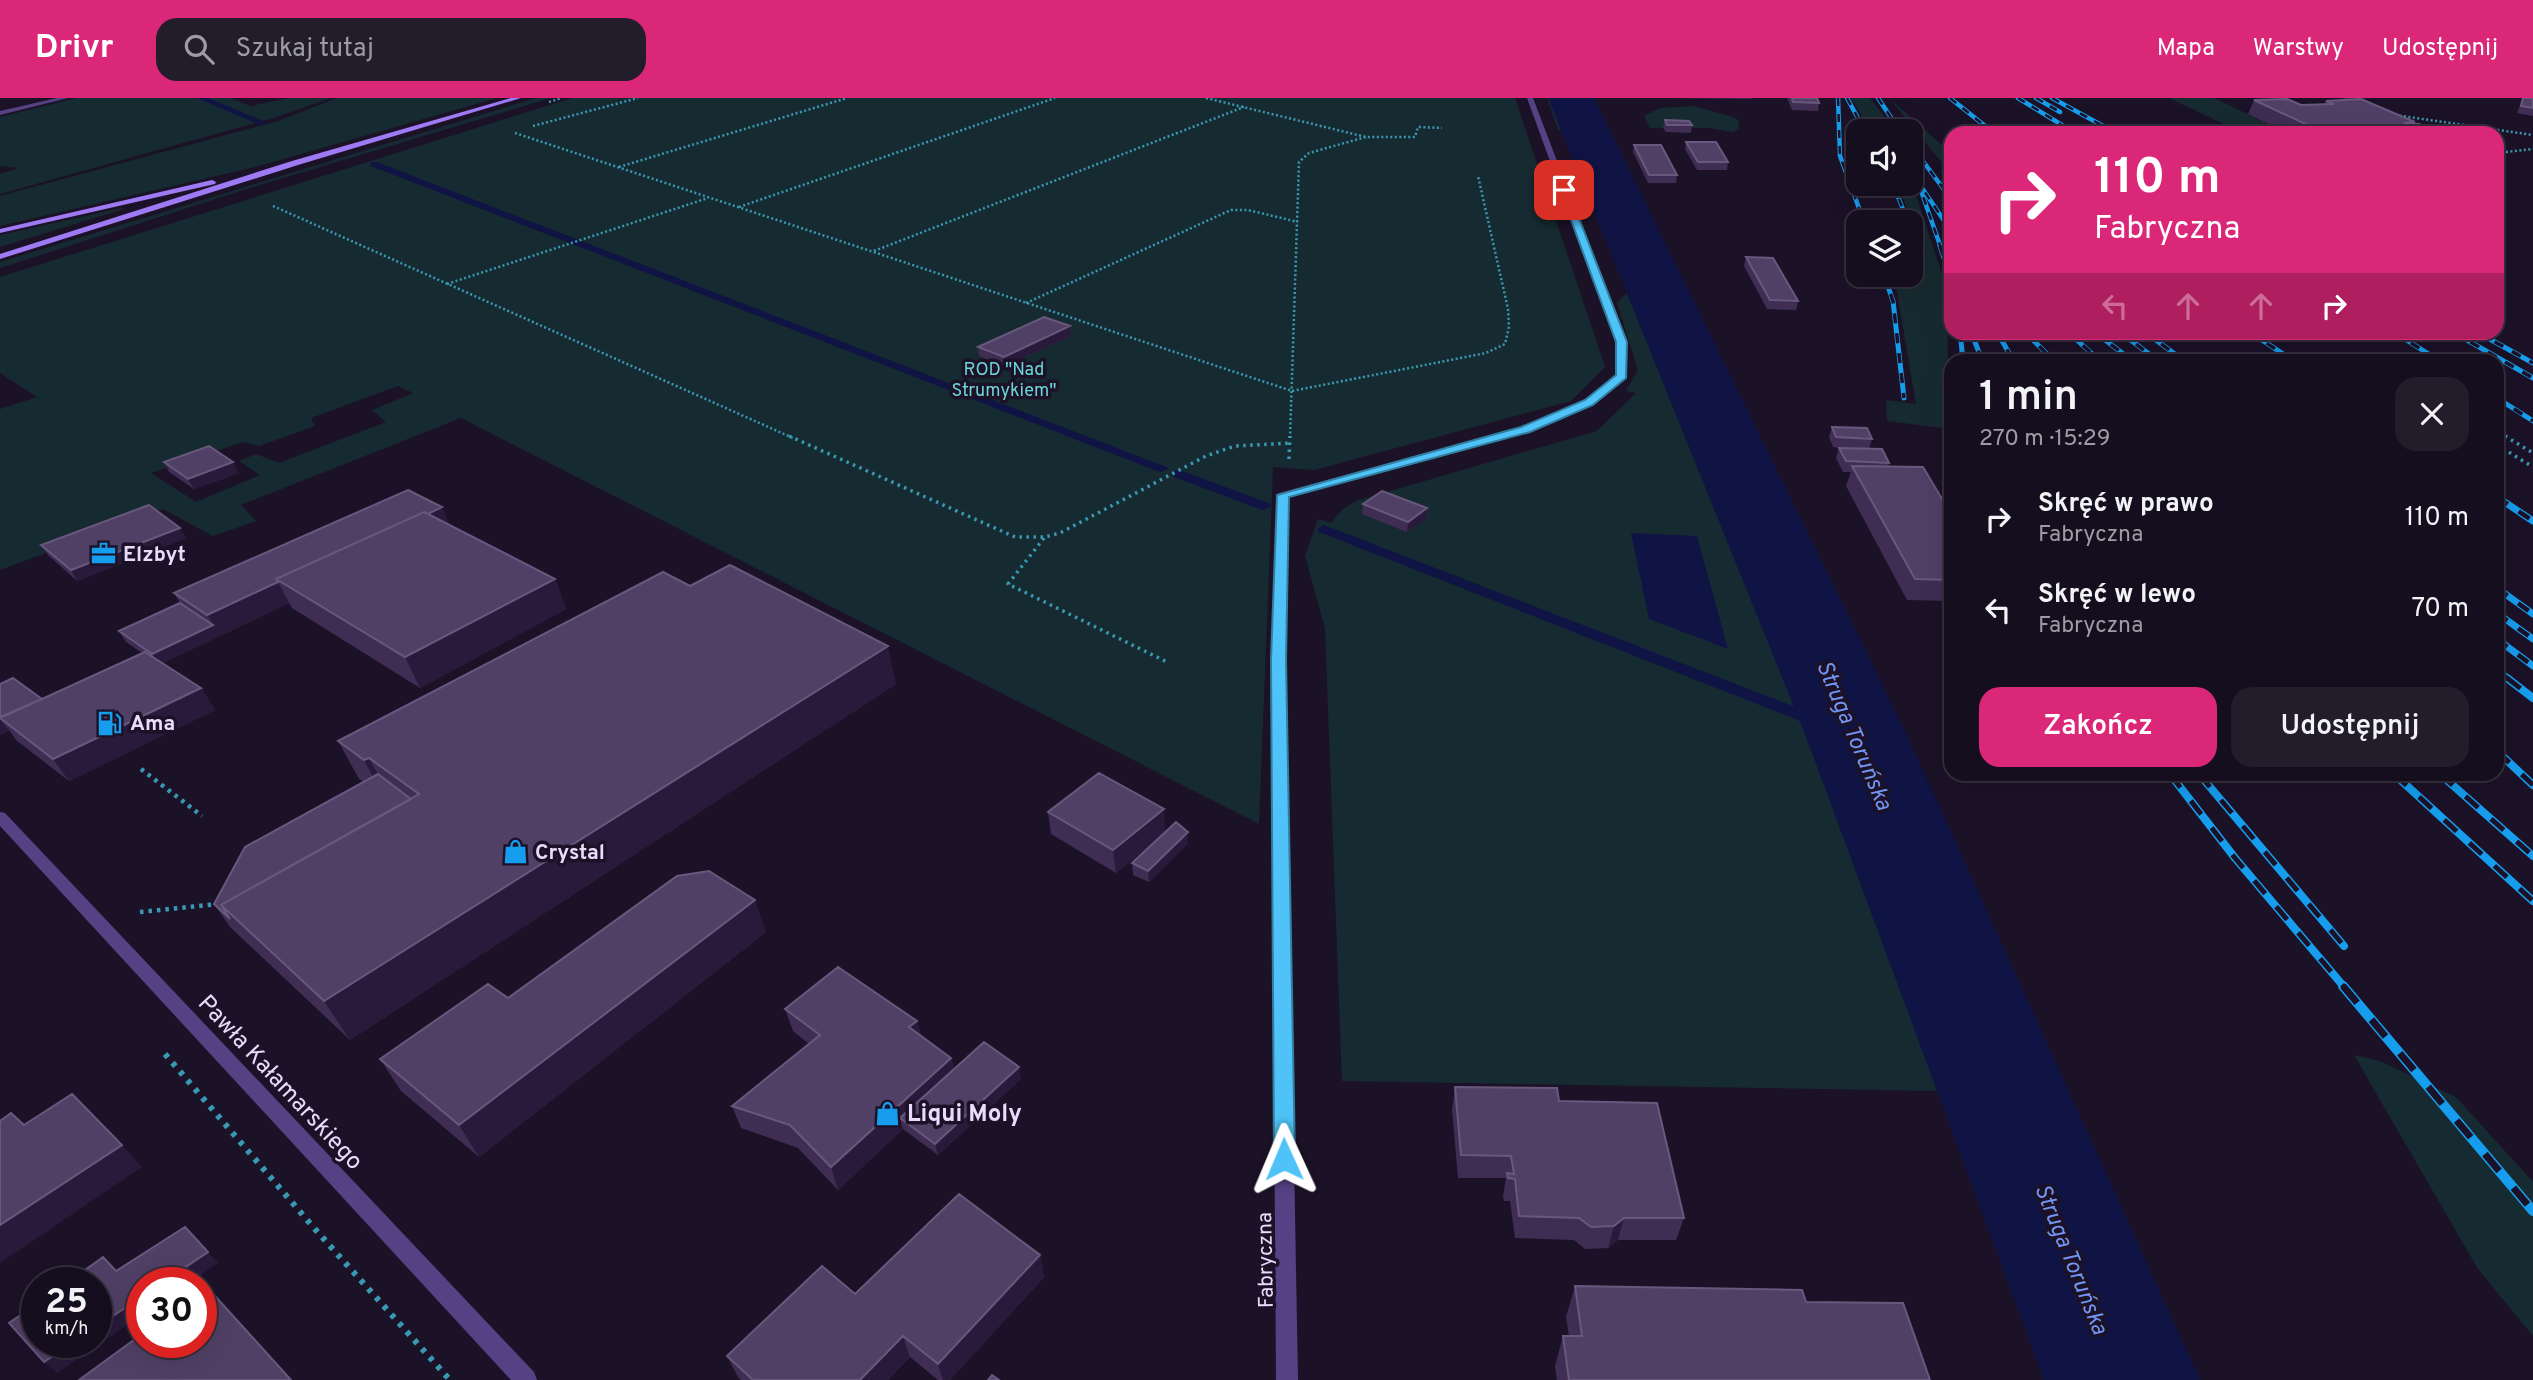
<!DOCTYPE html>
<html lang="pl">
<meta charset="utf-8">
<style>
body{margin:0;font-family:Overpass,sans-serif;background:#221c2b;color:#f1f3f6;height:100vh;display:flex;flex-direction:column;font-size:26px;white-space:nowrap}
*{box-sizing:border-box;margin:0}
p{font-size:23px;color:#9d9ca4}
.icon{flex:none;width:38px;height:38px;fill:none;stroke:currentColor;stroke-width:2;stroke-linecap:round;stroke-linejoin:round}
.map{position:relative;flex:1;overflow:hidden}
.sheet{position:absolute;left:1944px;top:256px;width:560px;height:427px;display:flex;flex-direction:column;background:#150e1e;border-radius:21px;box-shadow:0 7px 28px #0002,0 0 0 2px #342e3c}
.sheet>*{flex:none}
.guide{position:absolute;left:1944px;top:28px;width:560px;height:214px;border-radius:21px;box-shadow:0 7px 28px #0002,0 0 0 2px #342e3c;background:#db2777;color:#fff;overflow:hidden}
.tools{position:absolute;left:1846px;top:21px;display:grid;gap:14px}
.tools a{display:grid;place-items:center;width:77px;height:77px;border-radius:14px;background:#150e1e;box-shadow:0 7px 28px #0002,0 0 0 2px #342e3c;font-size:35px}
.speed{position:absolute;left:21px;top:1169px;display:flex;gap:14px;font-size:35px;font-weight:700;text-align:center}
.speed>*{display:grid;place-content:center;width:91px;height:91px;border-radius:50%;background:#150e1e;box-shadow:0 7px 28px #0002,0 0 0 2px #342e3c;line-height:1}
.speed small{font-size:18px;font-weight:400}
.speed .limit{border:10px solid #d22;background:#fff;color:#111}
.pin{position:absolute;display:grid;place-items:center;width:60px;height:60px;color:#fff;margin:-30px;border-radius:14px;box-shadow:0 4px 10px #0006}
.me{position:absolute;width:77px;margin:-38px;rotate:359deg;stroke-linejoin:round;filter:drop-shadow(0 0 5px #0008)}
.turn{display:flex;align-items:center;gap:24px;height:147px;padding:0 35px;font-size:32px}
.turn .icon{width:91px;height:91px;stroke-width:2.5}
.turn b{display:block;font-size:49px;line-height:60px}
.lanes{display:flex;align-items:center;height:66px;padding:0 35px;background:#0003;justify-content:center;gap:35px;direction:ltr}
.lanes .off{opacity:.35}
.round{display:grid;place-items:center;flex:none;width:74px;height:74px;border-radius:21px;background:#221c2b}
.head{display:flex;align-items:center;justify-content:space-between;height:119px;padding:0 35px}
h1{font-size:42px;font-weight:600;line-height:52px}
.cta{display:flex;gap:14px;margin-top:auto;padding:14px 35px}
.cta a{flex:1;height:80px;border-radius:21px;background:#db2777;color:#fff;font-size:28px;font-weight:600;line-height:80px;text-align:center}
.cta a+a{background:#221c2b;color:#f1f3f6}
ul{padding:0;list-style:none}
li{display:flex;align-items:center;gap:21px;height:91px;padding:0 35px}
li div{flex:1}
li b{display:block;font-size:26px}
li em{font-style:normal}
header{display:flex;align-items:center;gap:42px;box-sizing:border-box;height:98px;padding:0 35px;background:#db2777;color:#fff}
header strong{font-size:33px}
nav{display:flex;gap:38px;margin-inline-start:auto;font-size:24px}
.search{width:490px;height:63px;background:#221c2b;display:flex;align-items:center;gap:18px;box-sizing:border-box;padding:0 24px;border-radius:21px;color:#9d9ca4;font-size:26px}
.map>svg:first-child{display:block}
.green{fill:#162b31;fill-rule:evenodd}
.water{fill:#0f1444}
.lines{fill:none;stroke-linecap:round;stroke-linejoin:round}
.stream{fill:#0f1444;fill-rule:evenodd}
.river{fill:#0f1444;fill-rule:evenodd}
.path-far3{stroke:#3a99b2;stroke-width:2.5;stroke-dasharray:2 2.5;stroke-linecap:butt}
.path-far2{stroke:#3a99b2;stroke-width:3.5;stroke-dasharray:2.5 4.5;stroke-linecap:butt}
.path-far1{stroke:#3a99b2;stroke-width:4.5;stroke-dasharray:3.5 5;stroke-linecap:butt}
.path{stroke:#3a99b2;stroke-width:6;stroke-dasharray:4.5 7;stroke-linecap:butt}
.street{fill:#554183;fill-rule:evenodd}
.secondary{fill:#9f7af5;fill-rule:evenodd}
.rail-far4-casing{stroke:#179ded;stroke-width:4.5}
.rail-far3-casing{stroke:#179ded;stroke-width:5}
.rail-far2-casing{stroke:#179ded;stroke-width:7}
.rail-far1-casing{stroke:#179ded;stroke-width:8}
.rail-casing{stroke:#179ded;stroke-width:10}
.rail-far4{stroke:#1c1228;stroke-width:2.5;stroke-dasharray:8;stroke-linecap:butt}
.rail-far3{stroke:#1c1228;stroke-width:3.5;stroke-dasharray:10;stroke-linecap:butt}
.rail-far2{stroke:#1c1228;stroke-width:4.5;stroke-dasharray:13;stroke-linecap:butt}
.rail-far1{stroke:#1c1228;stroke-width:5;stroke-dasharray:17;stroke-linecap:butt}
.rail{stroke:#1c1228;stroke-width:7;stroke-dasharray:22;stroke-linecap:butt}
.wall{fill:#3f2d54}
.shaded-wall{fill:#291a3b}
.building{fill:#514066;stroke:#69587d;stroke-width:2}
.route{fill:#4fc3f7;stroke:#337fa1;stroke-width:2}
.labels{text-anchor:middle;stroke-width:7;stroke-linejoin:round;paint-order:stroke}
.far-park-label{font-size:18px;fill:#6cd6d8;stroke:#1c1228}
.poi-label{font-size:21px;font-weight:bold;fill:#e8dcfc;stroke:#1c1228;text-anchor:start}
.street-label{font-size:21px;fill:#e8dcfc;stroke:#1c1228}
.water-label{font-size:23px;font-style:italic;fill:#7294f4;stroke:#1c1228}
.near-street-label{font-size:24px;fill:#e8dcfc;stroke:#1c1228}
.near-poi-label{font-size:24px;font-weight:bold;fill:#e8dcfc;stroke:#1c1228;text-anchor:start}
</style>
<header>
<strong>Drivr</strong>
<div class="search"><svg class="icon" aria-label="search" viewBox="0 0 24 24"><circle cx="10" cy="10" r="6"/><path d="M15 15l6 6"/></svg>Szukaj tutaj</div>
<nav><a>Mapa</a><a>Warstwy</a><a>Udostępnij</a></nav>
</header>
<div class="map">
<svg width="2533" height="1282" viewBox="0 0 2533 1282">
<rect width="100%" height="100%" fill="#1c1228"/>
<path class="green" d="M77 0H230L251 8 289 0H331L273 20 0 96V76L19 70 0 68V19Z
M337 0H497L259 68 0 128V98L278 23Z
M536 0H551L250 90 0 170V164Z
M572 0H1515L1605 269 1571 303 1314 372 1273 369 1259 726 461 320 241 407 256 423 213 438 163 411 0 472V311L37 299 0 275V179ZM398 288 413 295 372 312 386 324 279 365 256 356 239 363 260 377 196 404 151 375 243 344 259 348 315 328 311 320Z
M1547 0H1584L1596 16 1602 38 1573 37 1558 31Z
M1851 0H1870L1895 33H1871Z
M2169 0H2214L2287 35H2243Z
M1890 1 1951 55V76Z
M1694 8 1733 19 1738 22 1739 30 1733 34 1709 30H1650L1644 18 1660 10Z
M1580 47 1604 48 1861 573 2194 1282H2054L1943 993 1342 983 1325 530 1305 458 1318 421 1331 425 1342 412 1356 403 1597 333 1636 295 1626 293 1638 272 1617 205 1632 190Z
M1911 82 1946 188 1950 331 1887 323 1886 302 1916 306 1895 182 1907 183V177H1911V156L1926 157 1897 86H1911Z
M122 110 124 111 0 149V137Z
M2354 957 2380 963 2456 999 2533 1084V1238L2478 1171Z"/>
<path class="water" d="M1631 435 1697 438 1728 551 1649 521Z"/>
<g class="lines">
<path class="stream" d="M197 0H208L268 25 261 27Z
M371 64H377L1169 370 1162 374 1157 373 371 68Z
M1179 372 1269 405 1271 408 1264 412 1259 411 1174 379V373Z
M1324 427 1863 635 1866 639 1857 645 1851 643 1319 434 1317 431Z"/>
<path class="river" d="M1548 0H1594L1908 639 2200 1282H2044L1806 639Z"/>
<path class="path-far3" d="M1206 0 1366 39H1415L1418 29 1442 30
M549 4 562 0
M2395 17 2533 37
M533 28 638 0
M515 35 1292 293 1486 255 1505 246 1509 229 1508 211 1478 78
M2497 55 2533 51
M619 69 847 0
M273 108 793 340
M739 109 1055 0
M874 153 1244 9
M447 186 708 100
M1026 205 1231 112H1248L1298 124
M2497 333 2508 340
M1290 340 1299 64 1309 55 1366 39"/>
<path class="path-far2" d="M789 338 1015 439H1045L1060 435 1206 358 1235 348 1290 345
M2505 338 2533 355
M2497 347 2533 369
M1289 361 1290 338
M1044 440 1008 486 1169 565"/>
<path class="path-far1" d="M141 671 202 718
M140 814 218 806"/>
<path class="path" d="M165 956 314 1130 450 1282"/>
<path class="street" d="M57 0H68L0 17V13Z
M1527 0H1533L1626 244 1627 278 1593 307 1529 334 1289 399 1285 562 1298 1282H1276L1271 562 1277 397 1279 395 1521 330 1585 303 1617 277 1616 244Z
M0 714 5 715 534 1274 537 1282H511L0 728Z"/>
<path class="secondary" d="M511 0H521L298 67 0 161V156L292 63Z
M212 82 216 84 215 86 0 135V131Z"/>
<defs>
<path id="rail-far4" d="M1838 0 1840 58 1864 124
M1847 0 1865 33
M1878 0 1900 33
M1950 0 1994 35
M2018 0 2075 35
M2036 0 2060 14
M2052 0 2116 35
M1911 47 1951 101
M1911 66 1918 84 1951 133
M1918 84 1941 150
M1893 86 1908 124
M1911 131 1919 150"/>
<path id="rail-far3" d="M1918 148 1919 151
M1940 148 1951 180
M1884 177 1893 203 1904 300
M1960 234 1963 262
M1971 234 1982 262
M1997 234 2013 262
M2025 234 2053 262
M2068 234 2099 262
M2095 234 2131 262
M2120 234 2157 262
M2145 234 2183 262
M2250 234 2292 262
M2394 234 2438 262
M2453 234 2533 280
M2477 234 2533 265
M2497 300 2533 323"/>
<path id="rail-far2" d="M2497 399 2533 423
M2497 490 2533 516
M2497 515 2533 541
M2497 541 2533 568
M2497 572 2510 582"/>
<path id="rail-far1" d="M2507 580 2533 600
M2497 653 2533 687
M2170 676 2235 760 2345 890
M2199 676 2344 848
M2394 676 2533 803
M2440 676 2533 758"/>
<path id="rail" d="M2343 888 2533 1113"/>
</defs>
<use href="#rail-far4" class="rail-far4-casing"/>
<use href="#rail-far3" class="rail-far3-casing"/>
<use href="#rail-far2" class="rail-far2-casing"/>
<use href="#rail-far1" class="rail-far1-casing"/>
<use href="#rail" class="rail-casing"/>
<use href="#rail-far4" class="rail-far4"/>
<use href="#rail-far3" class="rail-far3"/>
<use href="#rail-far2" class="rail-far2"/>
<use href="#rail-far1" class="rail-far1"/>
<use href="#rail" class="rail"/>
</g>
<path class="wall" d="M1670 0H1752L1751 1Z
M1787 0H1817L1819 5 1818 13 1792 12Z
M2343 0H2372L2345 1Z
M2523 0H2533V18L2517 15Z
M2254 2 2301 7H2324L2326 3 2415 24 2414 26 2440 35H2287L2248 16Z
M1665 22 1692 27 1691 35 1666 34 1663 30Z
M1686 44 1728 64 1727 72H1697L1685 51Z
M1634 47 1677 77 1676 85H1648L1633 54Z
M1746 159 1798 203 1796 212 1767 211 1744 168Z
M1071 238 1005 268 979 258 978 249Z
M1832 329 1872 341 1869 351 1889 365 1888 369 1951 416V503L1907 502 1846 388 1851 374H1843L1836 360 1839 350H1841L1833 349 1829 339Z
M164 364 239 375 194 391 169 374Z
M1363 406 1427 410 1426 421 1407 434 1362 416Z
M450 427 555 481 566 511 420 590 292 510 289 505 163 565 201 590 215 612 69 683 16 642 9 632 0 637V586L42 601 142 555 126 544 119 533 180 505 174 495Z
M186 440 77 483 48 457 41 447Z
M690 488 896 586 350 942 230 829 214 806 364 684 359 681 338 643Z
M1048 714 1165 734 1116 775 1051 736Z
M1188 734V745L1149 784 1133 777 1132 765Z
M766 834 479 1059 401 993 380 961 508 900Z
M785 911 917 923 921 938 951 960 954 971 1021 981 938 1057 903 1031 838 1092 798 1050 741 1030 732 1008 809 946 793 933Z
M1455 989 1559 1003 1684 1120 1676 1142H1618L1608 1150 1585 1151 1574 1142 1515 1140 1510 1103H1504L1503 1098 1506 1080H1458L1452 1012Z
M1040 1157 1044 1179 950 1282H938L910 1259 888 1282H741L738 1279 727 1258 855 1196Z
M1575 1188 1806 1204 1930 1282H1557L1555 1268 1563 1238H1569L1566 1219Z"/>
<path class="shaded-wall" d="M1070 228 1071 238 1005 268 1004 259Z
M233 364 239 375 194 391 188 381Z
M442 409 451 430 280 483Z
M1427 410 1426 421 1407 434 1408 424Z
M180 430 186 440 77 483 71 472Z
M555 481 566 511 420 590 405 559Z
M278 484 289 505 159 567 152 556 213 527 207 517Z
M888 548 896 586 350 942 324 903Z
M201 590 215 612 69 683 53 661Z
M0 621 9 632 0 637Z
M369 660 390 698 385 701 364 662Z
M1164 711 1165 734 1116 775 1113 752Z
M1188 734V745L1149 784 1148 773Z
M755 802 766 834 479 1059 459 1027Z
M917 923 923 946 909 929Z
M951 960 956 982 900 1020 903 1031 838 1092 831 1069Z
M1019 969 1021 981 938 1057 935 1046Z
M122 1047 142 1069 0 1165V1127Z
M1624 1120 1618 1142 1608 1150 1614 1128Z
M208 1154 218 1165 189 1185H162Z
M1040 1157 1044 1179 950 1282H943L938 1266Z
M142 1199V1217L57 1275 44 1264 74 1244H96V1229Z
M903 1238 910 1259 888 1282H860Z"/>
<path class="building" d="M1792 0H1817L1819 5 1793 4Z
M2523 0H2533V10L2521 8Z
M2287 1 2301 7 2334 6 2326 3 2361 1 2415 24 2404 25 2408 26H2419L2440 35H2325L2254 2Z
M1665 22 1689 23 1692 27H1667Z
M1686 44H1716L1728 64H1698Z
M1634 47H1661L1677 77H1649Z
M1746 159 1773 160 1798 203 1770 202Z
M1044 219 1070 228 1004 259 978 249Z
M1832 329 1867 330 1872 341 1836 339Z
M209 348 233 364 188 381 164 364Z
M1839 350 1882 351 1889 365 1846 363Z
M1852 368 1923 369 1951 416V482L1915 481Z
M408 392 442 409 428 416 424 414 276 481 278 484 207 517 174 495Z
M1382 393 1427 410 1408 424 1363 406Z
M149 407 180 430 71 472 41 447Z
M424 414 555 481 405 559 276 481Z
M730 467 888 548 324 903 221 807 419 696 369 660 364 662 338 643 663 474 690 488Z
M180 505 213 527 152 556 119 533Z
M145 554 201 590 53 661 0 620Z
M13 580 42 601 0 619V586Z
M1099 675 1164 711 1113 752 1048 714Z
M378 676 411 701 221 807 230 821 214 806 245 749Z
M1176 724 1188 734 1148 773 1132 765Z
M709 773 755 802 459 1027 380 961 488 886 508 900 677 778Z
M838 869 917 923 909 929 951 960 831 1069 790 1027 732 1008 820 937 785 911Z
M984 944 1019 969 935 1046 900 1020Z
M1455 989 1557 990 1559 1003 1657 1005 1684 1120H1624L1614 1128 1591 1129 1579 1120 1519 1118 1515 1081 1508 1080 1507 1075 1514 1076 1511 1058 1461 1057Z
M72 996 122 1047 0 1127V1023L11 1015 24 1027Z
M959 1096 1040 1157 938 1266 903 1238 860 1282H753L727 1258 822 1168 855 1196Z
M185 1129 208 1154 162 1185H142V1199L96 1229V1185H67L103 1159 116 1173Z
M206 1188 291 1282H79L142 1236V1244H201V1192Z
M1575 1188 1802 1192 1806 1204 1903 1205 1930 1282H1569L1563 1238H1582Z
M37 1206V1244H74L44 1264 9 1225Z
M992 1277 999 1282H988Z"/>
<path class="route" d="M1564 89 1568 92 1627 244 1626 280 1593 307 1530 334 1289 399 1286 562 1295 1061 1292 1067 1284 1070 1277 1067 1274 1061 1271 562 1277 397 1521 329 1585 302 1616 277V244L1560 92Z"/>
<defs>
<symbol id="office-bare" viewBox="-9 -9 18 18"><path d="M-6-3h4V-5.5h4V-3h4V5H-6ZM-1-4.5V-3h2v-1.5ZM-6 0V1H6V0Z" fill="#179ded" stroke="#1c1228" stroke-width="2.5" paint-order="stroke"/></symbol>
<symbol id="fuel-bare" viewBox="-9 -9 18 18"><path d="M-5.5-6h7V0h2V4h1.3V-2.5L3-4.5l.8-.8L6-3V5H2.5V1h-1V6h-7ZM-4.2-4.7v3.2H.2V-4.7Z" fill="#179ded" stroke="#1c1228" stroke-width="2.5" paint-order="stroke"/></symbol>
<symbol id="shop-bare" viewBox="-9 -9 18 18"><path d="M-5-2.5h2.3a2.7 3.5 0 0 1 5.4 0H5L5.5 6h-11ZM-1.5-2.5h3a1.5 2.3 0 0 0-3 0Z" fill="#179ded" stroke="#1c1228" stroke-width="2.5" paint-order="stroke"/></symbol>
</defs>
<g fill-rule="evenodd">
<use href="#office-bare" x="86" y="438" width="35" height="35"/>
<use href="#fuel-bare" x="92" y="608" width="35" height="35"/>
<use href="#shop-bare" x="498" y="736" width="35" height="35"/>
<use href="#shop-bare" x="870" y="998" width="35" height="35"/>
</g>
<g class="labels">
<g class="far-park-label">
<text x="1004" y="277">ROD "Nad<tspan x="1004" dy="21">Strumykiem"</tspan></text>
</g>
<g class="poi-label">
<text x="123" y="463">Elzbyt</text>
<text x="130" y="632">Ama</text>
<text x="535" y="761">Crystal</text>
</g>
<g class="street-label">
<text transform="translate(1265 1162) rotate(-91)" y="7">Fabryczna</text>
</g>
<g class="water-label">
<text transform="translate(1855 637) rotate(67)" y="8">Struga Toruńska</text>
<text transform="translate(2072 1161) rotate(68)" y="8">Struga Toruńska</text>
</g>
<g class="near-street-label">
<text transform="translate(281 984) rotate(47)" y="8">Pawła Kałamarskiego</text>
</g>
<g class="near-poi-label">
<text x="907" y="1023">Liqui Moly</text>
</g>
</g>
</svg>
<div class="tools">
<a><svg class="icon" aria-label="sound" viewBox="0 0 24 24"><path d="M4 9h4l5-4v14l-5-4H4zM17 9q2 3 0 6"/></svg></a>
<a><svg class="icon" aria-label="layers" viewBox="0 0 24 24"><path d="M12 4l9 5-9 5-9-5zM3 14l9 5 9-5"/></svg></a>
</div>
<div class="speed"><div>25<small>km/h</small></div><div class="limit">30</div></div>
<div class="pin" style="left:1564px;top:92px;background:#d93025"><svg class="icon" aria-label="arrive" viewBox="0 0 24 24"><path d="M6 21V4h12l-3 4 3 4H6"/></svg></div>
<svg class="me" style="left:1284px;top:1061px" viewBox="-20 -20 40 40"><path d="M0-17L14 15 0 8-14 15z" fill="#4fc3f7" stroke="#fff" stroke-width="4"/></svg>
<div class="guide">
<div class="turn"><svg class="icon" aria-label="right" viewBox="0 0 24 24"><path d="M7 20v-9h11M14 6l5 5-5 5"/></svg><div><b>110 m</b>Fabryczna</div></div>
<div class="lanes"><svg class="icon off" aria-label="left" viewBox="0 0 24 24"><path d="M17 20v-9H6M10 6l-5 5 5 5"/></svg><svg class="icon off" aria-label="ahead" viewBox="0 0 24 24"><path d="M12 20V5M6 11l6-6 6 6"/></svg><svg class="icon off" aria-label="ahead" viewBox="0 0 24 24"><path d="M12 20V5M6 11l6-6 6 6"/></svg><svg class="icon" aria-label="right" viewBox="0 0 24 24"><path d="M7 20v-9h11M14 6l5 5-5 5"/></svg></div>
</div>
<section class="sheet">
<div class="head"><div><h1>1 min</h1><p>270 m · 15:29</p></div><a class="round"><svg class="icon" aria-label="close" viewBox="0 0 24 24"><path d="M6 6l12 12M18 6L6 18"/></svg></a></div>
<ul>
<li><svg class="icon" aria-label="right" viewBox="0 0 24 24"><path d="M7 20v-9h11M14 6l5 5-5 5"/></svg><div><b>Skręć w prawo</b><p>Fabryczna</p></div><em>110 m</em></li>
<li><svg class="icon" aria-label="left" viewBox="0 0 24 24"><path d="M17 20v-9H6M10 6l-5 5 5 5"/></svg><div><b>Skręć w lewo</b><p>Fabryczna</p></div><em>70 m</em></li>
</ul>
<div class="cta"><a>Zakończ</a><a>Udostępnij</a></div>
</section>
</div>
